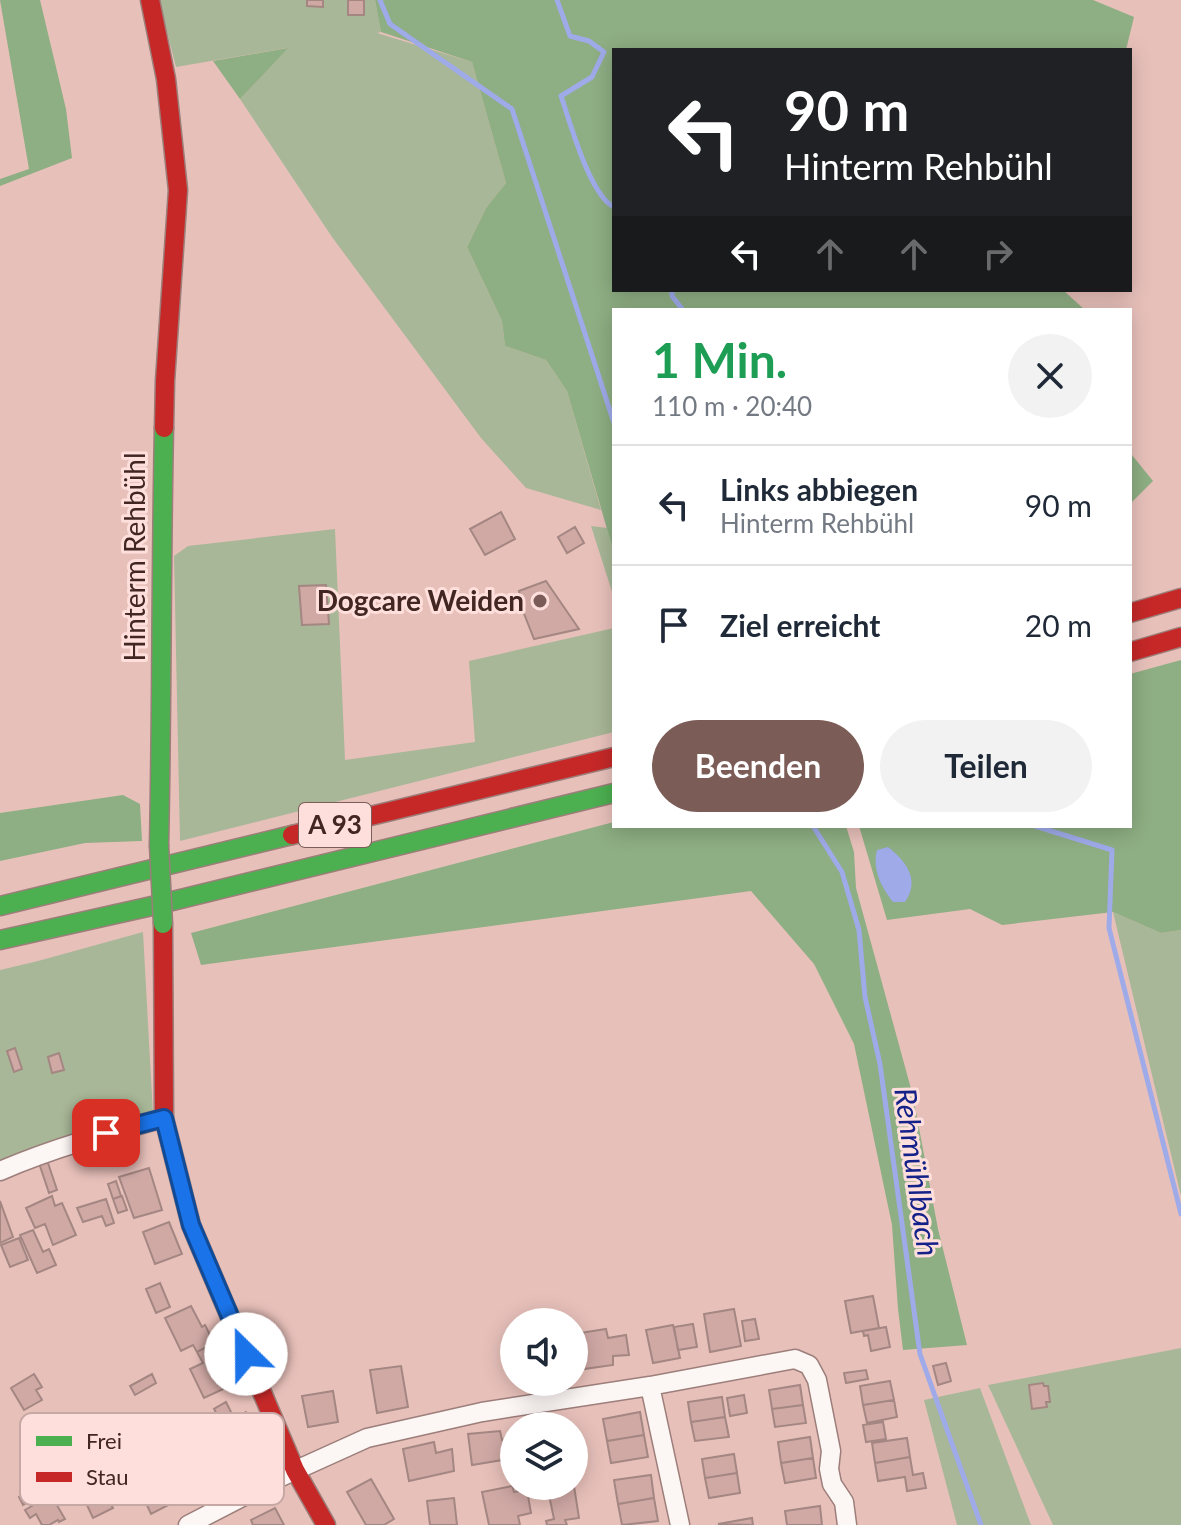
<!DOCTYPE html>
<html lang="de">
<meta charset="utf-8">
<style>
body{margin:0;font-family:Lato,sans-serif;background:#f2f2f3;color:#1f2937;height:100vh;display:flex;flex-direction:column;font-size:30px;white-space:nowrap}
*{box-sizing:border-box;margin:0}
p{font-size:26px;color:#747a83}
.icon{flex:none;width:44px;height:44px;fill:none;stroke:currentColor;stroke-width:2;stroke-linecap:round;stroke-linejoin:round}
.map{position:relative;flex:1;overflow:hidden}
.details{position:absolute;left:612px;top:308px;width:520px;height:520px;display:flex;flex-direction:column;background:#fff;border-radius:0px;box-shadow:0 4px 20px #0003}
.details>*{flex:none}
.banner{position:absolute;left:612px;top:48px;width:520px;height:244px;border-radius:0px;box-shadow:0 4px 20px #0003;background:#202124;color:#fff;overflow:hidden}
.tools{position:absolute;left:500px;top:1308px;display:grid;gap:16px}
.tools a{display:grid;place-items:center;width:88px;height:88px;border-radius:50%;background:#fff;box-shadow:0 4px 20px #0003;font-size:40px}
.pin{position:absolute;display:grid;place-items:center;width:68px;height:68px;color:#fff;margin:-34px;border-radius:16px;box-shadow:0 4px 12px #0006}
.me{position:absolute;width:88px;margin:-44px;rotate:337deg;stroke-linejoin:round;filter:drop-shadow(0 0 6px #0008)}
.turn{display:flex;align-items:center;gap:28px;height:168px;padding:0 40px;font-size:36px}
.turn .icon{width:104px;height:104px;stroke-width:2.5}
.turn b{display:block;font-size:56px;line-height:68px}
.lanes{display:flex;align-items:center;height:76px;padding:0 40px;background:#0003;justify-content:center;gap:40px;direction:ltr}
.lanes .off{opacity:.35}
.round{display:grid;place-items:center;flex:none;width:84px;height:84px;border-radius:42px;background:#f2f2f3}
.head{display:flex;align-items:center;justify-content:space-between;height:136px;padding:0 40px}
h1{font-size:48px;font-weight:700;line-height:60px;color:#1e9e55}
.button{display:flex;gap:16px;margin-top:auto;padding:16px 40px}
.button a{flex:1;height:92px;border-radius:48px;background:#7c5c57;color:#fff;font-size:32px;font-weight:700;line-height:92px;text-align:center}
.button a+a{background:#f2f2f3;color:#1f2937}
ul{padding:0;list-style:none}
li{display:flex;align-items:center;gap:24px;height:120px;padding:0 40px;border-top:2px solid #e0e1e3}
li div{flex:1}
li b{display:block;font-size:30px}
li em{font-style:normal}
.map>svg:first-child{display:block}
.green{fill:#a8b797}
.forest{fill:#8eae83}
.water{fill:#9faae9}
.lines{fill:none;stroke-linecap:round;stroke-linejoin:round}
.stream{stroke:#9faae9;stroke-width:5}
.building{fill:#d0a9a5;stroke:#a48682;stroke-width:2}
.street-casing{stroke:#9c7e7a;stroke-width:21}
.fast-casing{stroke:#9c7e7a;stroke-width:21}
.jam-casing{stroke:#9c7e7a;stroke-width:21}
.street{stroke:#fcf6f5;stroke-width:18}
.fast{stroke:#4caf50;stroke-width:18}
.jam{stroke:#c62828;stroke-width:18}
.fast-bridge-casing{stroke:#9c7e7a;stroke-width:21;stroke-linecap:butt}
.fast-bridge{stroke:#4caf50;stroke-width:18}
.route-casing{stroke:#114b97;stroke-width:20}
.route{stroke:#1a73e8;stroke-width:14}
.poi-dot{fill:#7c5c57;stroke:#fedfdb;stroke-width:3}
.labels{text-anchor:middle;stroke-width:6;stroke-linejoin:round;paint-order:stroke}
.shield{fill:#fedfdb;stroke:#7a5e5a;stroke-width:2}
.shield-label{font-size:26px;font-weight:bold;fill:#422622}
.street-label{font-size:28px;fill:#422622;stroke:#fedfdb}
.poi-label{font-size:28px;font-weight:bold;fill:#422622;stroke:#fedfdb;text-anchor:end}
.water-label{font-size:30px;font-style:italic;fill:#132189;stroke:#fedfdb}
.key{fill:#fedfdb;stroke:#c6a8a4;stroke-width:2}
.key-label{font-size:22px;fill:#422622}
</style>
<div class="map">
<svg width="1181" height="1525" viewBox="0 0 1181 1525">
<rect width="100%" height="100%" fill="#e8c0ba"/>
<path class="green" d="M159 0H375L381 32 377 33 472 62 506 183 486 208 467 247 502 321 505 346 546 360 567 391 601 510 526 488 481 438 332 237 240 99 287 48 176 67Z
M591 526 607 528 614 553V598Z
M335 529 345 760 475 742 469 661 614 628V732L180 841 174 556 188 546Z
M1113 912 1161 933 1181 930V1196Z
M143 932 153 1114 0 1165V970L38 961Z
M1181 1348V1525H1053L988 1385Z
M980 1388 1031 1525H957L924 1400Z"/>
<path class="forest" d="M0 0H40L66 109 72 158 0 186V179L29 169Z
M375 0H1093L1134 17 1126 50H614V290H1063L1085 310H614V553L567 391 546 360 505 346 502 321 467 247 486 208 506 183 472 62 381 32Z
M288 48 240 99 213 61Z
M1130 445 1132 455 1153 481 1130 504Z
M1181 660V930L1161 933 1113 912 1002 925 970 909 887 920 859 826H1130V674Z
M123 795 140 804 142 841 85 843 0 861V813Z
M614 822V826H846L854 852 856 888 913 1096 938 1229 967 1345 903 1350 898 1309 892 1225 854 1044 814 964 751 891 201 965 191 933Z"/>
<path class="water" d="M888 847C907 862 920 880 905 902H893C881 887 872 869 877 850Z"/>
<g class="lines">
<path class="stream" d="M380 0 390 24 512 109 614 423
M557 0 570 36 589 41 604 52 592 77 561 96C570 122 590 196 614 207
M672 290V296L683 310
M813 826 842 872 859 930 865 997 880 1064 920 1354 981 1525
M1035 826 1112 850 1109 928 1181 1214"/>
</g>
<path class="building" d="M307 0H323V7L307 6Z
M348 0H364V15H348Z
M501 512 515 539 485 555 470 529Z
M575 527 584 543 567 553 558 537Z
M546 581 579 629 534 639 523 611 519 591Z
M326 585 329 624 302 625 299 586Z
M15 1048 22 1069 14 1072 7 1051Z
M59 1053 64 1070 52 1073 48 1057Z
M47 1160 57 1190 49 1193 39 1163Z
M149 1168 162 1210 134 1218 119 1177Z
M116 1181 121 1196 113 1199 108 1184Z
M52 1196 55 1206 62 1203 76 1235 53 1245 45 1224 35 1228 26 1208Z
M122 1196 127 1210 118 1213 113 1199Z
M106 1199 114 1223 106 1226 102 1216 83 1222 77 1208Z
M0 1201 13 1237 0 1243Z
M169 1222 182 1254 155 1264 143 1232Z
M33 1230 43 1252 49 1249 56 1265 37 1273 20 1235Z
M19 1238 28 1260 10 1267 1 1245Z
M160 1283 170 1307 156 1313 146 1289Z
M873 1296 879 1328 851 1333 845 1301Z
M191 1306 202 1327 205 1325 214 1343 197 1352 193 1345 181 1351 165 1318Z
M734 1309 741 1346 710 1352 704 1314Z
M755 1319 759 1339 745 1341 742 1321Z
M693 1324 697 1347 678 1350 674 1327Z
M673 1325 680 1358 653 1363 646 1330Z
M886 1327 890 1347 871 1351 868 1335 864 1336 863 1331Z
M606 1329 608 1338 626 1335 629 1355 613 1356V1365L584 1369 580 1333Z
M214 1343 234 1384 204 1398 190 1369 203 1363 197 1352Z
M946 1363 951 1381 938 1385 933 1366Z
M401 1366 408 1407 377 1413 370 1370Z
M866 1370 868 1379 846 1383 844 1373Z
M34 1374 42 1387 36 1390 42 1400 24 1410 11 1388Z
M152 1374 156 1383 135 1395 130 1386Z
M890 1381 894 1400 863 1405 860 1386Z
M1043 1383 1044 1386H1048L1050 1402H1046L1047 1407 1032 1409 1029 1385Z
M800 1385 803 1405 772 1409 769 1390Z
M333 1391 338 1422 308 1427 302 1396Z
M744 1395 747 1413 730 1416 727 1398Z
M722 1397 725 1417 691 1422 688 1402Z
M894 1400 897 1417 867 1423 863 1405Z
M226 1402 233 1416 221 1422 214 1409Z
M803 1405 806 1423 775 1427 772 1409Z
M246 1412 260 1441 232 1454 219 1425Z
M640 1412 644 1435 607 1441 603 1419Z
M725 1417 729 1437 695 1441 691 1422Z
M559 1420 560 1426H534L533 1425Z
M883 1422 886 1439 866 1442 863 1425Z
M500 1431 502 1440 513 1437 514 1458 472 1465 468 1434Z
M644 1435 648 1457 611 1463 607 1441Z
M810 1437 813 1458 781 1463 778 1442Z
M907 1438 910 1457 875 1463 872 1443Z
M434 1442 436 1453 452 1449 454 1471 409 1481 403 1449Z
M734 1454 737 1473 705 1478 702 1459Z
M910 1457 913 1475 923 1473 926 1488 907 1491 905 1477 878 1481 875 1463Z
M813 1458 816 1478 785 1483 781 1463Z
M737 1473 740 1493 709 1498 705 1478Z
M167 1474 180 1499 151 1514 139 1488Z
M651 1475 654 1498 618 1504 614 1480Z
M371 1479 394 1519 384 1525H366L347 1492Z
M512 1486 514 1492 527 1490 531 1513 518 1516 520 1525H489L482 1492Z
M568 1486H574L579 1518 565 1520 567 1525H547L546 1521 554 1519 548 1490Z
M34 1489 38 1497 23 1505 19 1497Z
M105 1493 113 1508 93 1518 86 1503Z
M51 1495 65 1519 59 1522 58 1520 49 1525H42L36 1514 30 1518 25 1510Z
M454 1498 457 1525H430L427 1501Z
M654 1498 658 1521 622 1525 618 1504Z
M820 1506 822 1525H787L785 1511Z
M275 1508 284 1525H253L251 1520Z
M752 1518 753 1525 718 1524Z"/>
<g class="lines">
<defs>
<path id="street" d="M0 1171C53 1148 108 1133 164 1118
M650 1386 795 1359 809 1365 817 1380 831 1451 829 1469 832 1484 844 1502 847 1525
M188 1525 283 1476 367 1438 482 1412 650 1386 680 1525"/>
<path id="fast" d="M159 845C162 706 161 567 164 428
M0 906 292 835
M0 940 152 906 614 793"/>
<path id="jam" d="M150 0 166 79 178 190 165 381 164 428
M1130 613 1181 598
M1130 652 1181 637
M292 835 614 757
M163 924 164 1118 191 1225 295 1470 326 1525"/>
</defs>
<use href="#street" class="street-casing"/>
<use href="#fast" class="fast-casing"/>
<use href="#jam" class="jam-casing"/>
<use href="#street" class="street"/>
<use href="#fast" class="fast"/>
<use href="#jam" class="jam"/>
<defs>
<path id="fast-bridge" d="M159 845 163 924"/>
</defs>
<use href="#fast-bridge" class="fast-bridge-casing"/>
<use href="#fast-bridge" class="fast-bridge"/>
</g>
<g class="lines">
<defs>
<path id="route" d="M106 1133 164 1118 191 1225 246 1354"/>
</defs>
<use href="#route" class="route-casing"/>
<use href="#route" class="route"/>
</g>
<circle class="poi-dot" cx="540" cy="601" r="8"/>
<g class="labels">
<rect class="shield" x="299" y="803" width="72" height="44" rx="6"/>
<g class="shield-label">
<text x="335" y="834">A 93</text>
</g>
<g class="street-label">
<text transform="translate(135 557) rotate(-90)" y="10">Hinterm Rehbühl</text>
</g>
<g class="poi-label">
<text x="524" y="611">Dogcare Weiden</text>
</g>
<g class="water-label">
<text transform="translate(916 1172) rotate(82)" y="10">Rehmühlbach</text>
</g>
</g>
<rect x="20" y="1413" width="264" height="92" rx="12" class="key"/>
<rect x="36" y="1436" width="36" height="10" fill="#4caf50"/>
<rect x="36" y="1472" width="36" height="10" fill="#c62828"/>
<g class="key-label">
<text x="86" y="1449">Frei</text>
<text x="86" y="1485">Stau</text>
</g>
</svg>
<div class="tools">
<a><svg class="icon" aria-label="sound" viewBox="0 0 24 24"><path d="M4 9h4l5-4v14l-5-4H4zM17 9q2 3 0 6"/></svg></a>
<a><svg class="icon" aria-label="layers" viewBox="0 0 24 24"><path d="M12 4l9 5-9 5-9-5zM3 14l9 5 9-5"/></svg></a>
</div>
<div class="pin" style="left:106px;top:1133px;background:#d93025"><svg class="icon" aria-label="arrive" viewBox="0 0 24 24"><path d="M6 21V4h12l-3 4 3 4H6"/></svg></div>
<svg class="me" style="left:246px;top:1354px" viewBox="-20 -20 40 40"><circle r="19" fill="#fff"/><path d="M0-13L10 11 0 6-10 11z" fill="#1a73e8"/></svg>
<div class="banner">
<div class="turn"><svg class="icon" aria-label="left" viewBox="0 0 24 24"><path d="M17 20v-9H6M10 6l-5 5 5 5"/></svg><div><b>90 m</b>Hinterm Rehbühl</div></div>
<div class="lanes"><svg class="icon" aria-label="left" viewBox="0 0 24 24"><path d="M17 20v-9H6M10 6l-5 5 5 5"/></svg><svg class="icon off" aria-label="ahead" viewBox="0 0 24 24"><path d="M12 20V5M6 11l6-6 6 6"/></svg><svg class="icon off" aria-label="ahead" viewBox="0 0 24 24"><path d="M12 20V5M6 11l6-6 6 6"/></svg><svg class="icon off" aria-label="right" viewBox="0 0 24 24"><path d="M7 20v-9h11M14 6l5 5-5 5"/></svg></div>
</div>
<section class="details">
<div class="head"><div><h1>1 Min.</h1><p>110 m · 20:40</p></div><a class="round"><svg class="icon" aria-label="close" viewBox="0 0 24 24"><path d="M6 6l12 12M18 6L6 18"/></svg></a></div>
<ul>
<li><svg class="icon" aria-label="left" viewBox="0 0 24 24"><path d="M17 20v-9H6M10 6l-5 5 5 5"/></svg><div><b>Links abbiegen</b><p>Hinterm Rehbühl</p></div><em>90 m</em></li>
<li><svg class="icon" aria-label="arrive" viewBox="0 0 24 24"><path d="M6 21V4h12l-3 4 3 4H6"/></svg><div><b>Ziel erreicht</b></div><em>20 m</em></li>
</ul>
<div class="button"><a>Beenden</a><a>Teilen</a></div>
</section>
</div>
